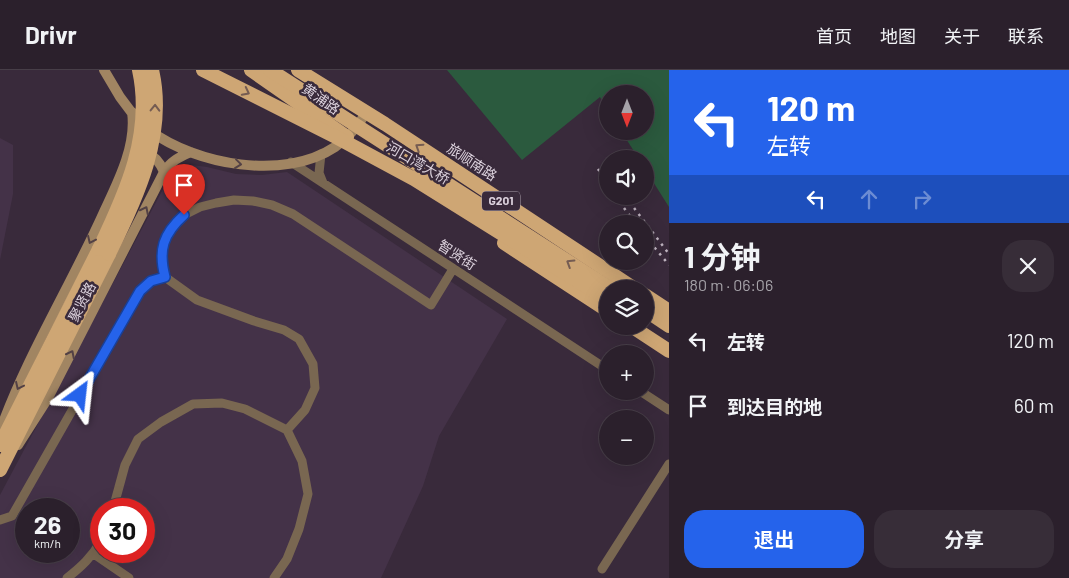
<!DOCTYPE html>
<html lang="zh">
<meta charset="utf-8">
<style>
body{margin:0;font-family:Barlow,"Noto Sans SC",sans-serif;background:#372d38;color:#f1f3f6;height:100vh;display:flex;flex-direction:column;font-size:19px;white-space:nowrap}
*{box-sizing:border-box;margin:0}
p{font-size:16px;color:#a6a3a9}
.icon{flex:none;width:28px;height:28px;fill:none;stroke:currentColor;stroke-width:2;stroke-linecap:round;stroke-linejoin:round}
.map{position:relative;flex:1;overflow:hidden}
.side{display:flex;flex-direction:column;background:#2b202c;width:400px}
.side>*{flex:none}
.guide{background:#2563eb;color:#fff;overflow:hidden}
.needle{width:32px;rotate:180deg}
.fabs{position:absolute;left:599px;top:15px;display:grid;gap:10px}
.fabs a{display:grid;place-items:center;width:55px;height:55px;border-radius:50%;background:#2b202c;box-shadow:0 5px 20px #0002,0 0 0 1px #473e48;font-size:25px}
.speed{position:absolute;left:15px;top:428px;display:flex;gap:10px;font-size:25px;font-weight:700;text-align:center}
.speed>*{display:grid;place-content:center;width:65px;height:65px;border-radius:50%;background:#2b202c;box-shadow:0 5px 20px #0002,0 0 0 1px #473e48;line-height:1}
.speed small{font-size:12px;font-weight:400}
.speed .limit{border:8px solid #d22;background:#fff;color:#111}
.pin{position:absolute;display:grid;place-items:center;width:42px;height:42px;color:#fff;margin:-51px -21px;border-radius:50% 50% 50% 0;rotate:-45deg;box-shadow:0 0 5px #0007}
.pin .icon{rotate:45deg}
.me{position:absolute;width:55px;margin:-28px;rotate:30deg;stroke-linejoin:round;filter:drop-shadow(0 0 4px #0008)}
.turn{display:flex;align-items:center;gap:18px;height:105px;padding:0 15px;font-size:22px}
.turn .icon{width:65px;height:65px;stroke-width:2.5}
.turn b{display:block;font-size:35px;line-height:42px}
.lanes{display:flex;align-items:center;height:48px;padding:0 15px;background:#0003;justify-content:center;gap:25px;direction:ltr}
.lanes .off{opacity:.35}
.round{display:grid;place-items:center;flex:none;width:52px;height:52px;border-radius:20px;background:#372d38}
.headline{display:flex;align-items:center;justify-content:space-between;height:85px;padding:0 15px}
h1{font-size:30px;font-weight:700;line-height:38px}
.action{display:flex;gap:10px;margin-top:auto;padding:10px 15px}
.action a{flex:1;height:58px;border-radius:20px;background:#2563eb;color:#fff;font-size:20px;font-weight:700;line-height:58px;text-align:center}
.action a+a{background:#372d38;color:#f1f3f6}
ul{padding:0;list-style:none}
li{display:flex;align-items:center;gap:15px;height:65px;padding:0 15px}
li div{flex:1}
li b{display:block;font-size:19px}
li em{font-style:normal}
header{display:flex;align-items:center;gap:30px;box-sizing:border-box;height:70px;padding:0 25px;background:#2b202c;border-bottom:1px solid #473e48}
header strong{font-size:24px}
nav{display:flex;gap:28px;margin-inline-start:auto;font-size:18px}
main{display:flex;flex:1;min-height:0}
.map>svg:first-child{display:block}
.built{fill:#443248;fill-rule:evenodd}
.green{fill:#2b5a3e}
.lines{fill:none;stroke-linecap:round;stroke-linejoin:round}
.minor{stroke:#796751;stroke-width:9}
.secondary{stroke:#a18562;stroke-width:10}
.trunk{stroke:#cea674;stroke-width:14}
.rail{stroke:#bfb4c0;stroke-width:2.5;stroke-dasharray:2.5 5;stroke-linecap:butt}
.trunk-bridge{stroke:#cea674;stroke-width:14}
.oneway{stroke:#755c52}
.oneway2{stroke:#534145}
.route-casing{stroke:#184099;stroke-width:12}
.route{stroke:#2563eb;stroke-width:9}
.labels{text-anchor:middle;stroke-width:5;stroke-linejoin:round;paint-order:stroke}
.shield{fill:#392a3b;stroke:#aba0ac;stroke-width:1}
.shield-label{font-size:12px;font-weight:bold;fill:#dcd2dd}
.street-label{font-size:14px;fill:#dcd2dd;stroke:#392a3b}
</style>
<header>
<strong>Drivr</strong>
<nav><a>首页</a><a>地图</a><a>关于</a><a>联系</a></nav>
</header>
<main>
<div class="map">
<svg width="669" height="508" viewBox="0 0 669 508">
<rect width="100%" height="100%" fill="#392a3b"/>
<path class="built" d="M0 68 13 75V124L0 190Z
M192 95 207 97 236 104 262 105 287 102 507 249 439 366 423 416 381 508H0V425L170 106 179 98ZM26 439H69V481H26ZM101 439H144V481H101Z"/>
<path class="green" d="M447 0H669V137L645 99V89H639L621 61H645V24H608L607 39 600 27 522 90Z"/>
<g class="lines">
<path class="minor" d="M321 84 319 103 323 113
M291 92 608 300
M640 321 669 340
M287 360 305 340 315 318 313 294 299 269 284 260 254 251 197 230 165 207 162 196V184L167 164 174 155 184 145 200 137 216 133 234 130 253 131 272 135 293 144 431 235 453 199
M113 439 125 395 138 369 161 352 193 334 222 333 245 339 287 360 302 391 308 424 299 459 287 489 274 508
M0 450 12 446 140 221 151 211 165 207
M94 484 129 508
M602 499 669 394
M67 508C81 497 92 487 101 471"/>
<path class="secondary" d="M104 0 120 27 135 47
M149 60C196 95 284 111 335 77 348 68 358 56 366 43
M145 82C155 86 160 92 164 102
M0 361C27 286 70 217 103 144 117 114 137 76 132 42
M18 375 48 328 164 102C171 91 179 87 191 82"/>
<path class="trunk" d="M251 0 347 67
M298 0 385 54 635 219
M504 173 608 241
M645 225 669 241
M645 240 669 256
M631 256 669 281
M0 375 99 179
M0 400 109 184"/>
<path class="rail" d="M598 99 608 114
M615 126 636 154
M625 126 669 184
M645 166 669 195"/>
<path class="trunk-bridge" d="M203 0 336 67 414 109 608 230
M270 0 611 219
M99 179C126 123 153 64 139 0
M109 184C137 128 167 64 152 0"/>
</g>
<defs><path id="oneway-chevron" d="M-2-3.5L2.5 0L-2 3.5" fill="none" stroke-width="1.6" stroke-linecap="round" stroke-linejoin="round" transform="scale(1.25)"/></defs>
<g class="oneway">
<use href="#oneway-chevron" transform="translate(246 22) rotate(27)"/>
<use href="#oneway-chevron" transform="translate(155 38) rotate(-89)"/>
<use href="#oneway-chevron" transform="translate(419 77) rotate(-147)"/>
<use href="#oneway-chevron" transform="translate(570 193) rotate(-148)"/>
</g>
<g class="oneway2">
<use href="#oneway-chevron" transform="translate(238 94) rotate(7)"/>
<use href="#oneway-chevron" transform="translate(145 140) rotate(-63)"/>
<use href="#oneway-chevron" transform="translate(91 170) rotate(115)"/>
<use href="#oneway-chevron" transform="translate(71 284) rotate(-63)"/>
<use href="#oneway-chevron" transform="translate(19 316) rotate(115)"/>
</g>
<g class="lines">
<defs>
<path id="route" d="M80 325 140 221 151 211 165 207C158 180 163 164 184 145"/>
</defs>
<use href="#route" class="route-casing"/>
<use href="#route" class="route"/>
</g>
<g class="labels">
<rect class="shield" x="482" y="121.5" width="38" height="19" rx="4"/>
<g class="shield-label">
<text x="501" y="135">G201</text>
</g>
<g class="street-label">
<text transform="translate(321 29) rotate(35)" y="5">黄浦路</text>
<text transform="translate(472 92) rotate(33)" y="5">旅顺南路</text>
<text transform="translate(418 93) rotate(30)" y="5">河口湾大桥</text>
<text transform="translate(457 185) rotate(33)" y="5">智贤街</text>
<text transform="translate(82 232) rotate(-63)" y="5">聚贤路</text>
</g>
</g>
</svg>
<div class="fabs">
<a><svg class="needle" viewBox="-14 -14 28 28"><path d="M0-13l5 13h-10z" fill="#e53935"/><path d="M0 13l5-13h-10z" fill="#a6a3a9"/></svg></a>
<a><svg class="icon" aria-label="sound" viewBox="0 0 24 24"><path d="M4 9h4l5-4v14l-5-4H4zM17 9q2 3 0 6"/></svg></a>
<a><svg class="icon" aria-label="search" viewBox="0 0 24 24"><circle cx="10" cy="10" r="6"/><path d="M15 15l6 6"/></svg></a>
<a><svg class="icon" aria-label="layers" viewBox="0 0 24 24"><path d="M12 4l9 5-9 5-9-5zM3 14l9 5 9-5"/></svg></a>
<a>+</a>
<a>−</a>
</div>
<div class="speed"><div>26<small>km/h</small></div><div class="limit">30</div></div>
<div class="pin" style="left:184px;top:145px;background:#d93025"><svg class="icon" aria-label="arrive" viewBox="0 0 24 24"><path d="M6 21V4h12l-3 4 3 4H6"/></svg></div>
<svg class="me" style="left:80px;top:325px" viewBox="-20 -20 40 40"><path d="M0-17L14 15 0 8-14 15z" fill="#2563eb" stroke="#fff" stroke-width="4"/></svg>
</div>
<section class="side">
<div class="guide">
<div class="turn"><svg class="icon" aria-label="left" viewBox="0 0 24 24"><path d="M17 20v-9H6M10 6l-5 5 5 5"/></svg><div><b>120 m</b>左转</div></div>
<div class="lanes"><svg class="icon" aria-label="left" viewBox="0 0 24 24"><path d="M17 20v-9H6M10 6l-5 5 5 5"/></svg><svg class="icon off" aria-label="ahead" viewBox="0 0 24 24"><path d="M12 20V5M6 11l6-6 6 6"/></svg><svg class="icon off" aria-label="right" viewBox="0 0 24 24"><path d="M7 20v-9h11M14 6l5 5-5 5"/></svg></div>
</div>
<div class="headline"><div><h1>1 分钟</h1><p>180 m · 06:06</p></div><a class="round"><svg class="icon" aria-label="close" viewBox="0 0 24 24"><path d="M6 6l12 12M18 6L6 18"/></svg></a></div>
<ul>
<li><svg class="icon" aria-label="left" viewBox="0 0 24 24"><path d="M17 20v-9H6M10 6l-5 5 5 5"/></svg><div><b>左转</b></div><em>120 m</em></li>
<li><svg class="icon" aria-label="arrive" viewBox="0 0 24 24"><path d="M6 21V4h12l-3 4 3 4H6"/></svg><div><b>到达目的地</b></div><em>60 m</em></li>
</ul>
<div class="action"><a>退出</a><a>分享</a></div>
</section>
</main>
